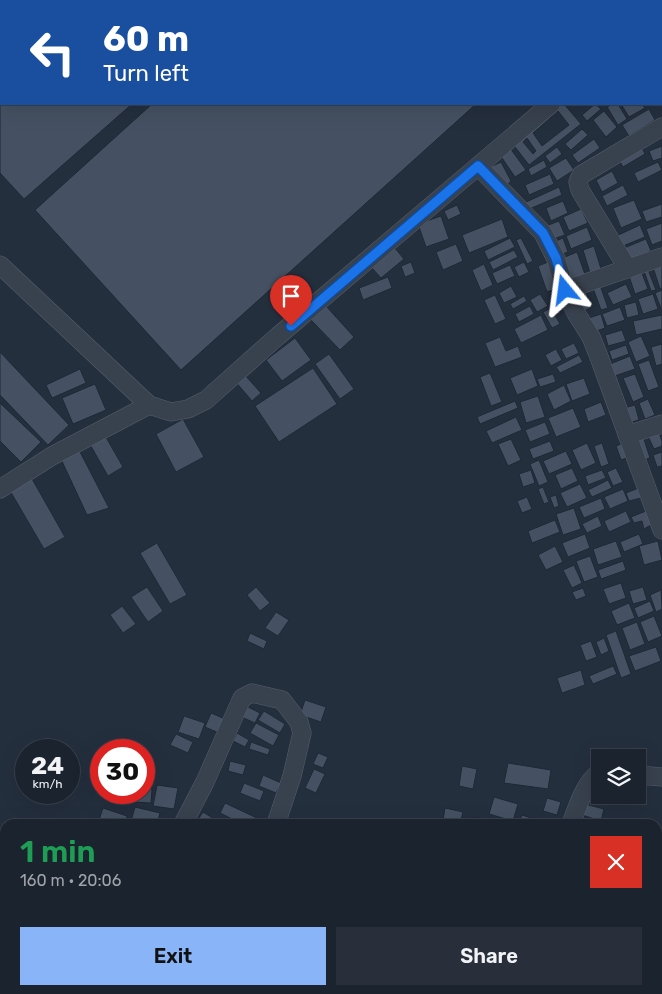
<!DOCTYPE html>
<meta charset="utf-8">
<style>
body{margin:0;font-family:Rubik,sans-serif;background:#282f3a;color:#f1f3f6;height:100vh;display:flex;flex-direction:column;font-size:19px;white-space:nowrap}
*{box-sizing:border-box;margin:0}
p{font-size:16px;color:#a0a4aa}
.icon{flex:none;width:28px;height:28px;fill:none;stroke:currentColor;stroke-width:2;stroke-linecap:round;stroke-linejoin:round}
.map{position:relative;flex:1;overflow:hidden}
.details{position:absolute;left:0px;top:819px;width:662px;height:176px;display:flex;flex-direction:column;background:#1b232e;border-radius:15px 15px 0 0;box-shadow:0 5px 20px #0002,0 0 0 1px #39404a}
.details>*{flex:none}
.top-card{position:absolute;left:0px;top:0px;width:662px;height:105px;box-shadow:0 5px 20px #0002,0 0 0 1px #39404a;background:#1a4fa0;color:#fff;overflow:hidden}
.fabs{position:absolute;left:591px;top:749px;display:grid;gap:10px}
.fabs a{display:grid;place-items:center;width:55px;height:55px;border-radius:0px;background:#1b232e;box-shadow:0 5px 20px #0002,0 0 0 1px #39404a;font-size:25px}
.speed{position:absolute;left:15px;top:739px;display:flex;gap:10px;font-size:25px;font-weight:700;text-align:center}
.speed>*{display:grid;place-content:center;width:65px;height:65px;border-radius:50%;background:#1b232e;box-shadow:0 5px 20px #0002,0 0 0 1px #39404a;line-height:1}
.speed small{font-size:12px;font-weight:400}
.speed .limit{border:8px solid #d22;background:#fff;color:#111}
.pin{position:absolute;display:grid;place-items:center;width:42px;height:42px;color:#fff;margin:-51px -21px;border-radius:50% 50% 50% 0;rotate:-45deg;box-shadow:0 0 5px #0007}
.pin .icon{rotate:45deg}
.me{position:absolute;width:55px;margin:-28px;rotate:344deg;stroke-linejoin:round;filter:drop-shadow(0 0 4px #0008)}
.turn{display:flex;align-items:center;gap:18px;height:105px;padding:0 20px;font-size:22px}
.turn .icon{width:65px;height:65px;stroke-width:2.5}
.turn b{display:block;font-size:35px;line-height:42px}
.round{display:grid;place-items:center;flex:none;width:52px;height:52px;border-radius:0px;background:#282f3a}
.headline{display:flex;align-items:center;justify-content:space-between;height:85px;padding:0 20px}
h1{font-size:30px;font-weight:600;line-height:38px;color:#1e9e55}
.button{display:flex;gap:10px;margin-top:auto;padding:10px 20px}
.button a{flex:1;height:58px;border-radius:0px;background:#8ab4f8;color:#111;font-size:20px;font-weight:600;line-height:58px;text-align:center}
.button a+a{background:#282f3a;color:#f1f3f6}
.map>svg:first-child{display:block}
.building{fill:#455162;stroke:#1f2835;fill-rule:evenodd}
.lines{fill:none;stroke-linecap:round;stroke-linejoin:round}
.minor-casing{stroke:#565f6c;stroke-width:19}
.tertiary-casing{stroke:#565f6c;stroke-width:23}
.minor{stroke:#38414e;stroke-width:18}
.tertiary{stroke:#38414e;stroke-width:21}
.route-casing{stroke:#114b97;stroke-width:12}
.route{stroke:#1a73e8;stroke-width:9}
</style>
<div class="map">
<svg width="662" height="994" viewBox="0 0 662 994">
<rect width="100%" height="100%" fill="#242f3e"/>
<path class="building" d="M0 0H228L229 1H1V104H132L24 199 0 173Z
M243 0H358L349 1Z
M152 104H476L181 370 35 210Z
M556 104H564L581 124 529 165 512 143ZM558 111 569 125 542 146 533 133ZM527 138 536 151 533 154 523 142Z
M595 104 601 109 587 121 582 115Z
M613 104H618L627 119 618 125 607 107Z
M621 104H642L645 108 629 117Z
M649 109 655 120 629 136 622 125Z
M604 111 617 127 606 137 593 120Z
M582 129 588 135 571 150 565 144Z
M594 139 600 148 578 163 572 155Z
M641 146 645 154 623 167 618 158Z
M662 146V158L653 161 649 151Z
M557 147 562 154 550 163 545 156Z
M510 148 526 170 515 177 500 155Z
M566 158 574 170 557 181 549 168Z
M544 160 547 167 531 176 528 169Z
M501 162 511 181 505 187 488 168Z
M658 162 662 170 638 182 634 173Z
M612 171 618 183 602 192 596 180Z
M550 174 554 184 529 195 525 185Z
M623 185 628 195 607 206 602 196Z
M559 187 562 195 527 210 524 203Z
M634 200 642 219 621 228 613 208Z
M563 201 568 213 551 221 546 208Z
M662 204V217L646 222 642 211Z
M457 205 461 214 448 220 444 211Z
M581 209 588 223 569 231 563 217Z
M441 216 449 239 426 247 418 224Z
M502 219 508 237 469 253 462 235Z
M559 221 565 235 547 241 543 227Z
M662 223V241L652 245 646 229Z
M640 225 645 237 618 248 614 237Z
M587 227 592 240 571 249 566 236Z
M510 238 515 247 488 260 484 251Z
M521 238 533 261 527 264 516 240Z
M563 238 568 252 557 256 551 243Z
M646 239 651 251 629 260 624 248Z
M456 244 463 261 443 270 436 252Z
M594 246 602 272 591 276 583 250Z
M394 247 404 259 381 278 371 267Z
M514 250 518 257 493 270 489 262Z
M577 252 586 277 570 284 560 259Z
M660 261 662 268V288L660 289 652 264Z
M411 262 415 273 405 277 401 266Z
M524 262 529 272 519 277 514 267Z
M548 262 558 288 547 292 538 266Z
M484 264 493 285 481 291 472 270Z
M510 265 515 276 497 284 492 273Z
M647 267 656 290 651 291 643 268Z
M640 268 648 289 635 294 628 273Z
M388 277 392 288 363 300 359 288Z
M626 284 632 297 613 305 607 293Z
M600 285 608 308 601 310 593 288Z
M511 286 517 297 504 303 499 293Z
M585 290 592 307 580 313 571 295Z
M662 290V311L655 293Z
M540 294 548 306 537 312 530 300Z
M653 294 658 309 643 314 638 299Z
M495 295 506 319 495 324 484 300Z
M524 296 527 301 513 309 510 304Z
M636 302 639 315 627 318 624 305Z
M326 306 354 337 340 350 311 320Z
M530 306 534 314 519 322 515 314Z
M620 307 625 320 607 326 602 314Z
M551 308 560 324 552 328 543 312Z
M601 314 605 328 591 333 586 319Z
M541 315 548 330 521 343 514 329Z
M662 315V329L636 335 633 321Z
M622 330 626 341 608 346 605 335Z
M641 336 650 356 636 362 628 342Z
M500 337 506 351 518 346 522 357 495 367 485 343Z
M295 338 311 360 282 381 266 360Z
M574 343 579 353 566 359 561 349Z
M662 344V364L656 366 651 347Z
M626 345 629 354 612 360 609 351Z
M556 349 562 360 551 366 545 355Z
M0 352 69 425 48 445 0 395Z
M329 354 354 389 340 399 315 364Z
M579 355 583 362 560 373 556 367Z
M630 356 635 369 609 378 605 366Z
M649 360 659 387 648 391 638 364Z
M313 368 337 404 279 442 255 406Z
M80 369 86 383 52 398 46 385Z
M532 369 538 386 517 395 510 378Z
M490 373 502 402 491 406 480 377Z
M244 374 261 393 252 401 235 381Z
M553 374 556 382 540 387 537 379Z
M635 374 644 397 633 402 623 378Z
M584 378 590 394 572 401 566 384Z
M95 384 106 410 73 424 62 398Z
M564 385 571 401 554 410 547 394Z
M538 396 545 417 526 423 520 402Z
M648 399 655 415 645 419 639 403Z
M515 401 518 408 480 424 477 417Z
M601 402 606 415 588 422 584 409Z
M0 403 41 442 21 462 0 441Z
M635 405 639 420 628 423 624 408Z
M573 408 581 427 556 437 548 418Z
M516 417 522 430 492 443 486 431Z
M183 419 204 457 176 472 156 434Z
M545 422 550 434 530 442 525 430Z
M658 430 662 441V446L654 449 647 434Z
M103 432 123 467 108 476 88 441Z
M643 436 650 458 637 462 630 441Z
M511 439 521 460 508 466 498 444Z
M550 441 554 451 533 459 529 449Z
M626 442 632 456 621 460 616 446Z
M587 443 596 463 581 470 572 450Z
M602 443 609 464 601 467 594 446Z
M78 448 109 508 87 515 60 457Z
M566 451 572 464 549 474 543 461Z
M662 452V466L657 467 653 455Z
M539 460 548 482 539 486 530 464Z
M572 468 578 481 561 489 555 475Z
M616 468 623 482 613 486 607 472Z
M531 470 535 483 523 487 519 474Z
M602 470 606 478 588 485 585 476Z
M31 477 65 537 44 549 9 489Z
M608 480 612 488 592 497 588 490Z
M580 484 587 498 567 507 560 493Z
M543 487 549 502 544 504 538 489Z
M641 487 645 497 629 501 626 493Z
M623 489 628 501 610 509 604 497Z
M556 495 559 506 554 508 550 497Z
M527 497 532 509 522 513 517 501Z
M601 498 605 509 584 518 579 507Z
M574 508 581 529 563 535 556 514Z
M651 509 656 522 644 529 642 521 634 523 631 517Z
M626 511 631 522 609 532 604 521Z
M598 516 602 526 587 533 582 524Z
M555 520 560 532 532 543 528 531Z
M585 534 590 548 568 557 562 543Z
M639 534 643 544 624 552 620 542Z
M616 541 622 557 598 565 593 549Z
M658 541 662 560 644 565 639 546Z
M157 543 187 595 170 604 140 553Z
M555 546 563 562 546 570 538 555Z
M590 556 598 577 584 582 576 561Z
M623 561 626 570 601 579 598 570Z
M574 565 582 583 572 588 563 570Z
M621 583 626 598 609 604 603 589Z
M147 587 163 611 148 622 131 597Z
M256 587 270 603 260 611 247 595Z
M643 587 647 600 633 604 629 591Z
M583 588 586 596 576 600 572 592Z
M661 590 662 609 656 612 650 595Z
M650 601 654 611 638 618 634 608Z
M629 603 635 618 617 625 611 611Z
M122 606 136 624 123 633 110 615Z
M276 612 289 620 278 636 265 628Z
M654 616 662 636 648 642 640 622Z
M637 622 645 644 630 650 622 628Z
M616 631 631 674 621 678 606 635Z
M250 633 267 641 264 649 247 641Z
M604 638 609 651 601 655 596 642Z
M591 641 597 657 586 661 580 645Z
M656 647 661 661 635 671 629 656Z
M613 666 617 674 593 684 589 676Z
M581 670 585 685 562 693 557 678Z
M305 700 326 707 321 722 300 715Z
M242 704 260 713 255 723 237 715Z
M264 711 285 724 280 733 258 720Z
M211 713 225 719 219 733 205 727Z
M184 716 205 723 199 739 178 732Z
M256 723 279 735 273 746 250 733Z
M237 733 249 740 245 747 233 741Z
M176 734 193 742 188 753 170 745Z
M251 742 270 749 268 755 249 749Z
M318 753 328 757 323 768 313 764Z
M230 761 246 765 243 775 228 771Z
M508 763 551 770 548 789 504 783Z
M462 766 477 769 473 789 459 786Z
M314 769 325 774 316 793 305 788Z
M263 775 281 783 276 793 259 786Z
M244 783 264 791 260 801 240 793Z
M157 785 178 788 174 809 153 806Z
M144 788 152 789 151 803 133 802 134 792H144Z
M110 792H126L127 803 111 804Z
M494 797 518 804 513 821 489 814Z
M547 798 561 802 557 815 543 811Z
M225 803 257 818 254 824H242L220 813Z
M585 804 604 809 601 821 582 815Z
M135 807 160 813 157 824H144L131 821Z
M103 808 127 816 125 824 98 823Z
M445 808 463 812 460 824 443 820Z
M203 812 222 824H195Z
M522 815 543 822 542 824H518Z
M469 817 485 819V824H468Z
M658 840 662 846V864L658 858Z
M658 895 662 901V912L658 916Z
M28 990H47L46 994H27Z
M73 990H97V994H73Z
M272 990H286L291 994H270Z
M491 990H510L512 994H486Z
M513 990H531L532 992 527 994H515Z
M546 990H563L564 994H540V992Z
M568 990H587L588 994H569Z"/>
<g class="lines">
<defs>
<path id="minor" d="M661 10 662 9
M478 166 543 233 556 259 565 290 576 313 591 337 599 357 662 530
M0 265 149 405 171 412 188 409 206 400 278 336 551 104
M628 269 580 190 578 182 581 175 662 127
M565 290 662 257
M627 435 662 424
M0 489 52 456 149 405
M638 775 662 777
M183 824 205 782 242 698 252 693 282 700 299 722 302 733 292 776 277 821
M571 824C578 806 584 783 600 772
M72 994V990
M484 994 486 990"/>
<path id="tertiary" d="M0 912 5 913
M247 990 251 994"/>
</defs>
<use href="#minor" class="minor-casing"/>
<use href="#tertiary" class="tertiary-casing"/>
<use href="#minor" class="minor"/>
<use href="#tertiary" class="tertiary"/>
</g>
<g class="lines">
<defs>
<path id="route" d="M291 326 478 166 543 233 556 258 565 290"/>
</defs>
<use href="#route" class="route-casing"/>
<use href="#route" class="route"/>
</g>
</svg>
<div class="fabs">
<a><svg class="icon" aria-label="layers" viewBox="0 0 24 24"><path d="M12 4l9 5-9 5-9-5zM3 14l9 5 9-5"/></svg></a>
</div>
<div class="speed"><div>24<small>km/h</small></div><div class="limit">30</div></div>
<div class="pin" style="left:291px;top:326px;background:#d93025"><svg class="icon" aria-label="arrive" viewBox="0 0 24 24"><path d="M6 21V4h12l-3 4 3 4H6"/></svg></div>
<svg class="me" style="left:565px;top:290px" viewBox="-20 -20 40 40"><path d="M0-17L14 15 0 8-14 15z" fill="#1a73e8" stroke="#fff" stroke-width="4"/></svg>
<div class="top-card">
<div class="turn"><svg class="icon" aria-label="left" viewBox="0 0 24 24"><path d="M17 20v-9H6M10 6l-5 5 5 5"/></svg><div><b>60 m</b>Turn left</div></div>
</div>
<section class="details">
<div class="headline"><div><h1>1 min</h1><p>160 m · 20:06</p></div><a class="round" style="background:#d93025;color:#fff"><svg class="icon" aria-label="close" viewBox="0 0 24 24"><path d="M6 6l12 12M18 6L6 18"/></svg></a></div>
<div class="button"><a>Exit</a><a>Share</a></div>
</section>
</div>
